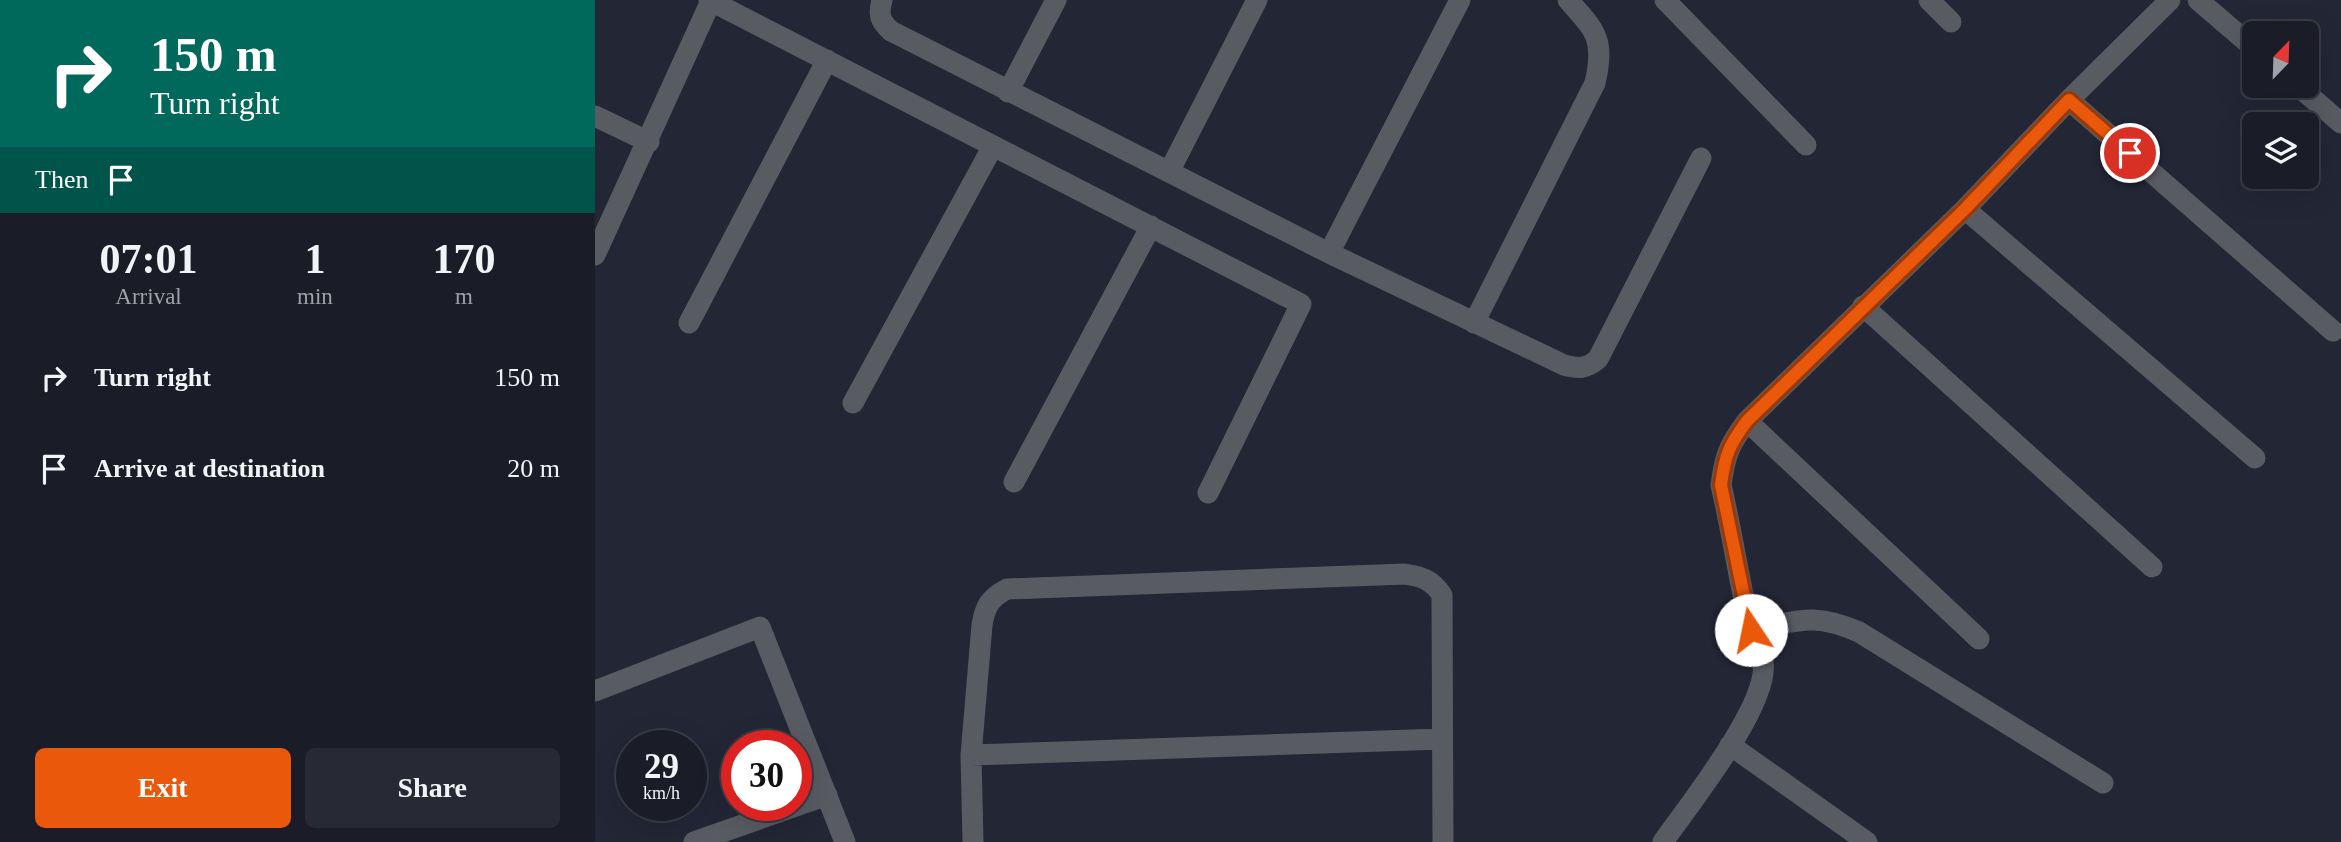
<!DOCTYPE html>
<style>
body{margin:0;font-family:"Times New Roman",serif;background:#272934;color:#f1f3f6;height:100vh;display:flex;flex-direction:column;font-size:26px;white-space:nowrap}
*{box-sizing:border-box;margin:0}
p{font-size:23px;color:#9fa1a8}
.icon{flex:none;width:38px;height:38px;fill:none;stroke:currentColor;stroke-width:2;stroke-linecap:round;stroke-linejoin:round}
.map{position:relative;flex:1;overflow:hidden}
.details{display:flex;flex-direction:column;background:#1a1c28;width:595px}
.details>*{flex:none}
.top-card{background:#00695c;color:#fff;overflow:hidden}
.needle{width:46px;rotate:23deg}
.tools{position:absolute;left:1647px;top:21px;display:grid;gap:14px}
.tools a{display:grid;place-items:center;width:77px;height:77px;border-radius:10px;background:#1a1c28;box-shadow:0 7px 28px #0002,0 0 0 2px #383a45;font-size:35px}
.speed{position:absolute;left:21px;top:730px;display:flex;gap:14px;font-size:35px;font-weight:700;text-align:center}
.speed>*{display:grid;place-content:center;width:91px;height:91px;border-radius:50%;background:#1a1c28;box-shadow:0 7px 28px #0002,0 0 0 2px #383a45;line-height:1}
.speed small{font-size:18px;font-weight:400}
.speed .limit{border:10px solid #d22;background:#fff;color:#111}
.pin{position:absolute;display:grid;place-items:center;width:60px;height:60px;color:#fff;margin:-30px;border:4px solid #fff;border-radius:50%;box-shadow:0 2px 7px #0007}
.me{position:absolute;width:77px;margin:-38px;rotate:349deg;stroke-linejoin:round;filter:drop-shadow(0 0 5px #0008)}
.turn{display:flex;align-items:center;gap:24px;height:147px;padding:0 35px;font-size:32px}
.turn .icon{width:91px;height:91px;stroke-width:2.5}
.turn b{display:block;font-size:49px;line-height:60px}
.then{display:flex;align-items:center;height:66px;padding:0 35px;background:#0003;gap:14px;font-size:26px}
.eta{display:flex;justify-content:space-evenly;align-items:center;height:119px;text-align:center}
.eta b{font-size:42px;font-weight:700;line-height:49px}
.cta{display:flex;gap:14px;margin-top:auto;padding:14px 35px}
.cta a{flex:1;height:80px;border-radius:10px;background:#ea580c;color:#fff;font-size:28px;font-weight:700;line-height:80px;text-align:center}
.cta a+a{background:#272934;color:#f1f3f6}
ul{padding:0;list-style:none}
li{display:flex;align-items:center;gap:21px;height:91px;padding:0 35px}
li div{flex:1}
li b{display:block;font-size:26px}
li em{font-style:normal}
main{display:flex;flex:1;min-height:0}
.map>svg:first-child{display:block}
.lines{fill:none;stroke-linecap:round;stroke-linejoin:round}
.minor{stroke:#595b63;stroke-width:21}
.route-casing{stroke:#983908;stroke-width:18}
.route{stroke:#ea580c;stroke-width:12}
</style>
<main>
<section class="details">
<div class="top-card">
<div class="turn"><svg class="icon" aria-label="right" viewBox="0 0 24 24"><path d="M7 20v-9h11M14 6l5 5-5 5"/></svg><div><b>150 m</b>Turn right</div></div>
<div class="then">Then<svg class="icon" aria-label="arrive" viewBox="0 0 24 24"><path d="M6 21V4h12l-3 4 3 4H6"/></svg></div>
</div>
<div class="eta">
<div><b>07:01</b><p>Arrival</p></div>
<div><b>1</b><p>min</p></div>
<div><b>170</b><p>m</p></div>
</div>
<ul>
<li><svg class="icon" aria-label="right" viewBox="0 0 24 24"><path d="M7 20v-9h11M14 6l5 5-5 5"/></svg><div><b>Turn right</b></div><em>150 m</em></li>
<li><svg class="icon" aria-label="arrive" viewBox="0 0 24 24"><path d="M6 21V4h12l-3 4 3 4H6"/></svg><div><b>Arrive at destination</b></div><em>20 m</em></li>
</ul>
<div class="cta"><a>Exit</a><a>Share</a></div>
</section>
<div class="map">
<svg width="1746" height="842" viewBox="0 0 1746 842">
<rect width="100%" height="100%" fill="#232635"/>
<g class="lines">
<path class="minor" d="M114 0 706 304 613 493
M287 0C283 15 285 21 296 31L734 253 969 365C984 369 991 369 1003 359L1106 158
M1070 0 1211 145
M1334 0 1356 22
M1603 0 1659 48
M1703 86 1746 123
M413 92 461 0
M1474 100 1738 331
M0 116 54 142
M574 172 662 0
M1370 209 1660 458
M734 253 865 0
M0 255 116 1
M1268 306 1557 567
M94 323 232 60
M879 323 1000 83C1010 39 1001 31 973 0
M258 403 398 146
M1152 421 1384 639
M419 482 556 226
M1156 630C1203 621 1218 612 1264 632L1508 783
M0 691 165 627 250 842
M1135 745 1272 842
M376 755 847 739
M99 842 232 795
M378 842 376 755 387 625C390 606 395 598 412 589L810 574C828 577 837 580 847 595L848 842
M1068 842C1093 806 1175 704 1168 662 1166 650 1158 639 1155 627 1144 580 1137 532 1126 485 1130 455 1134 445 1152 421L1370 209 1474 100 1575 0"/>
</g>
<g class="lines">
<defs>
<path id="route" d="M1156 630 1126 485C1130 455 1134 445 1152 421L1370 209 1474 100 1535 153"/>
</defs>
<use href="#route" class="route-casing"/>
<use href="#route" class="route"/>
</g>
</svg>
<div class="tools">
<a><svg class="needle" viewBox="-14 -14 28 28"><path d="M0-13l5 13h-10z" fill="#e53935"/><path d="M0 13l5-13h-10z" fill="#9fa1a8"/></svg></a>
<a><svg class="icon" aria-label="layers" viewBox="0 0 24 24"><path d="M12 4l9 5-9 5-9-5zM3 14l9 5 9-5"/></svg></a>
</div>
<div class="speed"><div>29<small>km/h</small></div><div class="limit">30</div></div>
<div class="pin" style="left:1535px;top:153px;background:#d93025"><svg class="icon" aria-label="arrive" viewBox="0 0 24 24"><path d="M6 21V4h12l-3 4 3 4H6"/></svg></div>
<svg class="me" style="left:1156px;top:630px" viewBox="-20 -20 40 40"><circle r="19" fill="#fff"/><path d="M0-13L10 11 0 6-10 11z" fill="#ea580c"/></svg>
</div>
</main>
